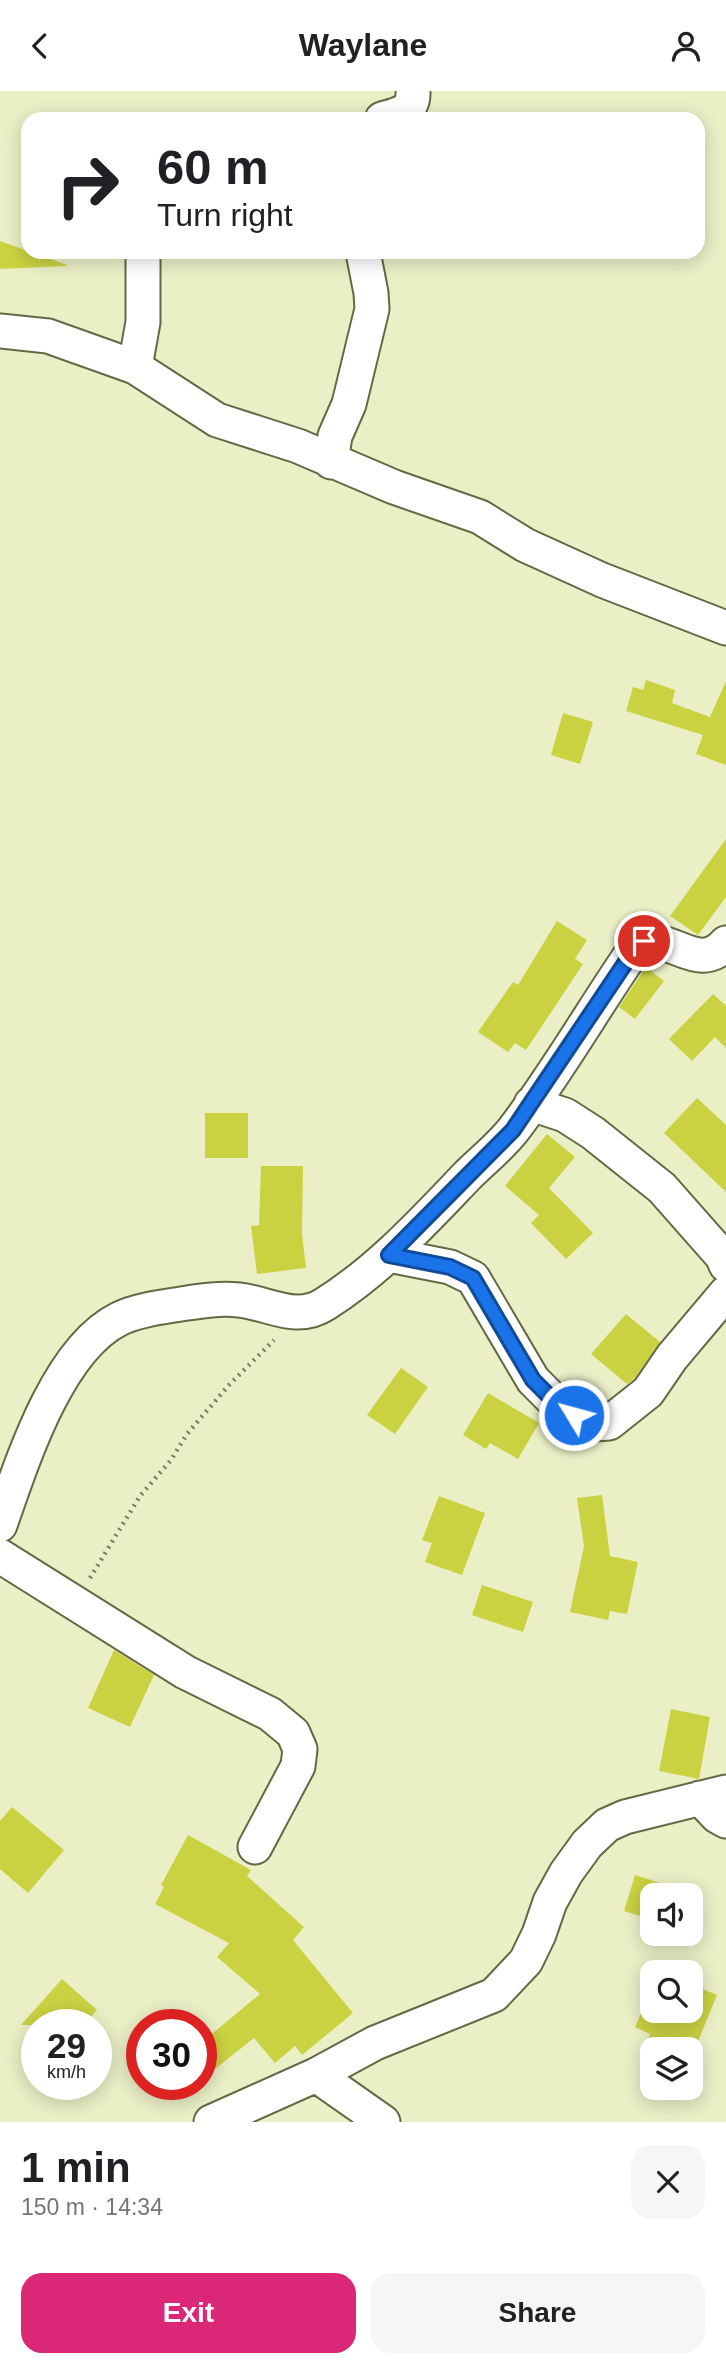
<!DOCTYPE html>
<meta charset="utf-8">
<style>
body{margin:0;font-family:Helvetica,sans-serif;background:#f6f6f6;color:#202124;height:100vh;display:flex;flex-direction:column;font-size:26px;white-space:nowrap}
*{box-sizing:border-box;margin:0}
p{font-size:23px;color:#757577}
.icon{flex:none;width:38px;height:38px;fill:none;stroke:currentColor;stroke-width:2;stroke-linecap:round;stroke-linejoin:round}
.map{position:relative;height:2031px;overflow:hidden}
.side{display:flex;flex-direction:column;background:#fff;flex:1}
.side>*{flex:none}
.guide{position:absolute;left:21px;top:21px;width:684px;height:147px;border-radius:21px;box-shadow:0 4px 18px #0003;background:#fff;color:#202124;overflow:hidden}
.controls{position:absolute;left:640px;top:1792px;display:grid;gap:14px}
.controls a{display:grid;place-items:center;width:63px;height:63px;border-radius:14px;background:#fff;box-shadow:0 4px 18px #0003;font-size:35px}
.speed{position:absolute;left:21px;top:1918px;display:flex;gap:14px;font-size:35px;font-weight:700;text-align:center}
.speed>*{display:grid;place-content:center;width:91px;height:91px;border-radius:50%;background:#fff;box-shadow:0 4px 18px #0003;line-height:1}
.speed small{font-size:18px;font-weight:400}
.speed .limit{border:10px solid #d22;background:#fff;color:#111}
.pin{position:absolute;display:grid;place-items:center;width:60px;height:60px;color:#fff;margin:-30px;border:4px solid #fff;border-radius:50%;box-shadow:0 2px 7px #0007}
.me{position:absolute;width:77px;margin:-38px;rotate:307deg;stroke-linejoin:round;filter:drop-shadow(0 0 5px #0008)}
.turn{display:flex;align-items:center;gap:24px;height:147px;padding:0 21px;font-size:32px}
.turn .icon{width:91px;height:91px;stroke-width:2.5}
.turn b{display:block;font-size:49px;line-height:60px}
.round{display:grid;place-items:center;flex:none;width:74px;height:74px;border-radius:21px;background:#f6f6f6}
.head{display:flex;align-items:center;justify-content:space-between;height:119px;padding:0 21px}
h1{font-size:42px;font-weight:800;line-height:52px}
.button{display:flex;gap:14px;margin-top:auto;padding:14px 21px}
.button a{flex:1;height:80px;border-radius:21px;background:#db2777;color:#fff;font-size:28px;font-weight:800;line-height:80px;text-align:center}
.button a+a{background:#f6f6f6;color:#202124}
header{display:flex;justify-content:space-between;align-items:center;height:91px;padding:0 21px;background:#fff;font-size:32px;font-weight:800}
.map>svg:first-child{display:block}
.building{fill:#cbd242}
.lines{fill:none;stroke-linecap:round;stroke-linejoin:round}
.minor-casing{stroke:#656844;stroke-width:37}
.path{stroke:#7b7d62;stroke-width:4.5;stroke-dasharray:2 5;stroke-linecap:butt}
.minor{stroke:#fff;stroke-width:33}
.route-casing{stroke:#114b97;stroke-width:18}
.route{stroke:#1a73e8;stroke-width:12}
</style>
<header><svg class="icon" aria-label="back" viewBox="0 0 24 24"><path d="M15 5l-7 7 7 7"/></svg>Waylane<svg class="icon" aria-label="person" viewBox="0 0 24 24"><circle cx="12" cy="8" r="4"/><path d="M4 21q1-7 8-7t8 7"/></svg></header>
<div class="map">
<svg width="726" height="2031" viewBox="0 0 726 2031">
<rect width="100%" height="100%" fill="#ebefc6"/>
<path class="building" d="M0 150 67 174 66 175 0 178Z
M646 589 675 599 672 612 710 626 726 590V674L696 663 703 644 626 620 633 596 643 599Z
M563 622 593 631 580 673 551 664Z
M726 748V806L698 844 670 825Z
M557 830 587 849 575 868 583 873 526 959 515 952 508 961 478 941 513 891 518 894Z
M646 876 664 890 635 928 619 916Z
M713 903 726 915V957L715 946 692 970 669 948Z
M697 1007 726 1034V1101L664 1042Z
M205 1022H248V1067H205Z
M547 1043 575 1066 549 1097 593 1142 566 1168 531 1132 539 1124 505 1095Z
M261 1075H303L302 1143 306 1177 257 1183 251 1135 259 1134Z
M626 1223 660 1251 634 1288 627 1293 591 1263Z
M401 1277 428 1296 395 1343 367 1324Z
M488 1302 539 1332 518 1368 490 1352 486 1358 463 1344Z
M602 1404 610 1465 638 1471 627 1523 610 1520 608 1529 570 1521 584 1455 577 1407Z
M439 1405 485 1422 462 1484 425 1471 432 1452 422 1449Z
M482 1494 533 1511 523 1541 472 1524Z
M114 1559 154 1584 130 1636 88 1617Z
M671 1618 710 1626 699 1688 659 1680Z
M12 1716 64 1759 28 1802 0 1778V1730Z
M188 1744 251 1779 247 1785 304 1836 293 1849 353 1922 302 1964 295 1955 275 1972 254 1947 201 1989V1952L260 1903 217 1866 229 1852 155 1813 164 1796 161 1794Z
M635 1784 679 1798 677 1804H653V1829L624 1820Z
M62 1888 97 1919 84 1934H21Z
M691 1893 717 1904 696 1955 674 1946 668 1958H644L650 1943 635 1936 653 1895V1920H691Z"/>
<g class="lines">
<defs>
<path id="minor" d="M382 28C399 23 414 21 413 0
M0 240 48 245 135 276 217 329 298 355 394 396 480 426 525 454 602 489 726 537
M135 276 143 231V161
M331 371 335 345 349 313 372 218 371 202 363 161
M531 1013 565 1024 593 1042 662 1097 722 1165 726 1174
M389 1164 450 1176 473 1187 533 1289 554 1310 594 1333 609 1332 648 1301 672 1266 726 1202
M0 1434C22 1371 57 1259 119 1228 137 1219 162 1216 181 1213 201 1210 219 1207 239 1209 269 1212 296 1232 325 1213 379 1179 422 1132 466 1086 482 1070 501 1055 514 1038 559 979 596 913 638 853 669 839 698 885 726 852
M0 1465 185 1581 270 1623 293 1642 300 1658 298 1675 255 1756
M700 1707 717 1725 726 1730
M316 1984 383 2031
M211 2031 316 1984 375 1952 494 1904 526 1870 539 1843 550 1811 566 1782 587 1753 607 1734 625 1726 726 1701"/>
</defs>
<use href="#minor" class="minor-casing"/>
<path class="path" d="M90 1487 140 1405 171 1369 187 1343 229 1294 274 1249"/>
<use href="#minor" class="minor"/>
</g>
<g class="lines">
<defs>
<path id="route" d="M574 1324 554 1310 533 1289 473 1187 450 1176 389 1164 513 1039 638 853 644 850"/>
</defs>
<use href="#route" class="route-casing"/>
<use href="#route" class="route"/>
</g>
</svg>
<div class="controls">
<a><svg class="icon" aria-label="sound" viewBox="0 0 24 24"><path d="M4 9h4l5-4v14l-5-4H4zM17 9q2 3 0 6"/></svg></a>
<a><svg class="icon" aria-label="search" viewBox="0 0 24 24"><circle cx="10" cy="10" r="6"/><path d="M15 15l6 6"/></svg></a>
<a><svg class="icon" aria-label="layers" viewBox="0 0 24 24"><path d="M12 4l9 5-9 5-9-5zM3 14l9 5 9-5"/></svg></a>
</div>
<div class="speed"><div>29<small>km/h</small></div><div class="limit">30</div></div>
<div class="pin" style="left:644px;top:850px;background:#d93025"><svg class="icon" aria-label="arrive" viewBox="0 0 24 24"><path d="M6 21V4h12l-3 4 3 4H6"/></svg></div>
<svg class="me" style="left:574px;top:1324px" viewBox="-20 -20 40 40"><circle r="17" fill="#1a73e8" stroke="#fff" stroke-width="3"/><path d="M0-11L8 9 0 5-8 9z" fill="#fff"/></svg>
<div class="guide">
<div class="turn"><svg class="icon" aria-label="right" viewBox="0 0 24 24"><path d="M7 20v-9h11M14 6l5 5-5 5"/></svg><div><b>60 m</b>Turn right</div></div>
</div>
</div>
<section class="side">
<div class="head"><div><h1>1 min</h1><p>150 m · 14:34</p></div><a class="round"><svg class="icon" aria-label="close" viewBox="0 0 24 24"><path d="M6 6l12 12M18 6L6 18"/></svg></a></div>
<div class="button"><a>Exit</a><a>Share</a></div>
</section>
